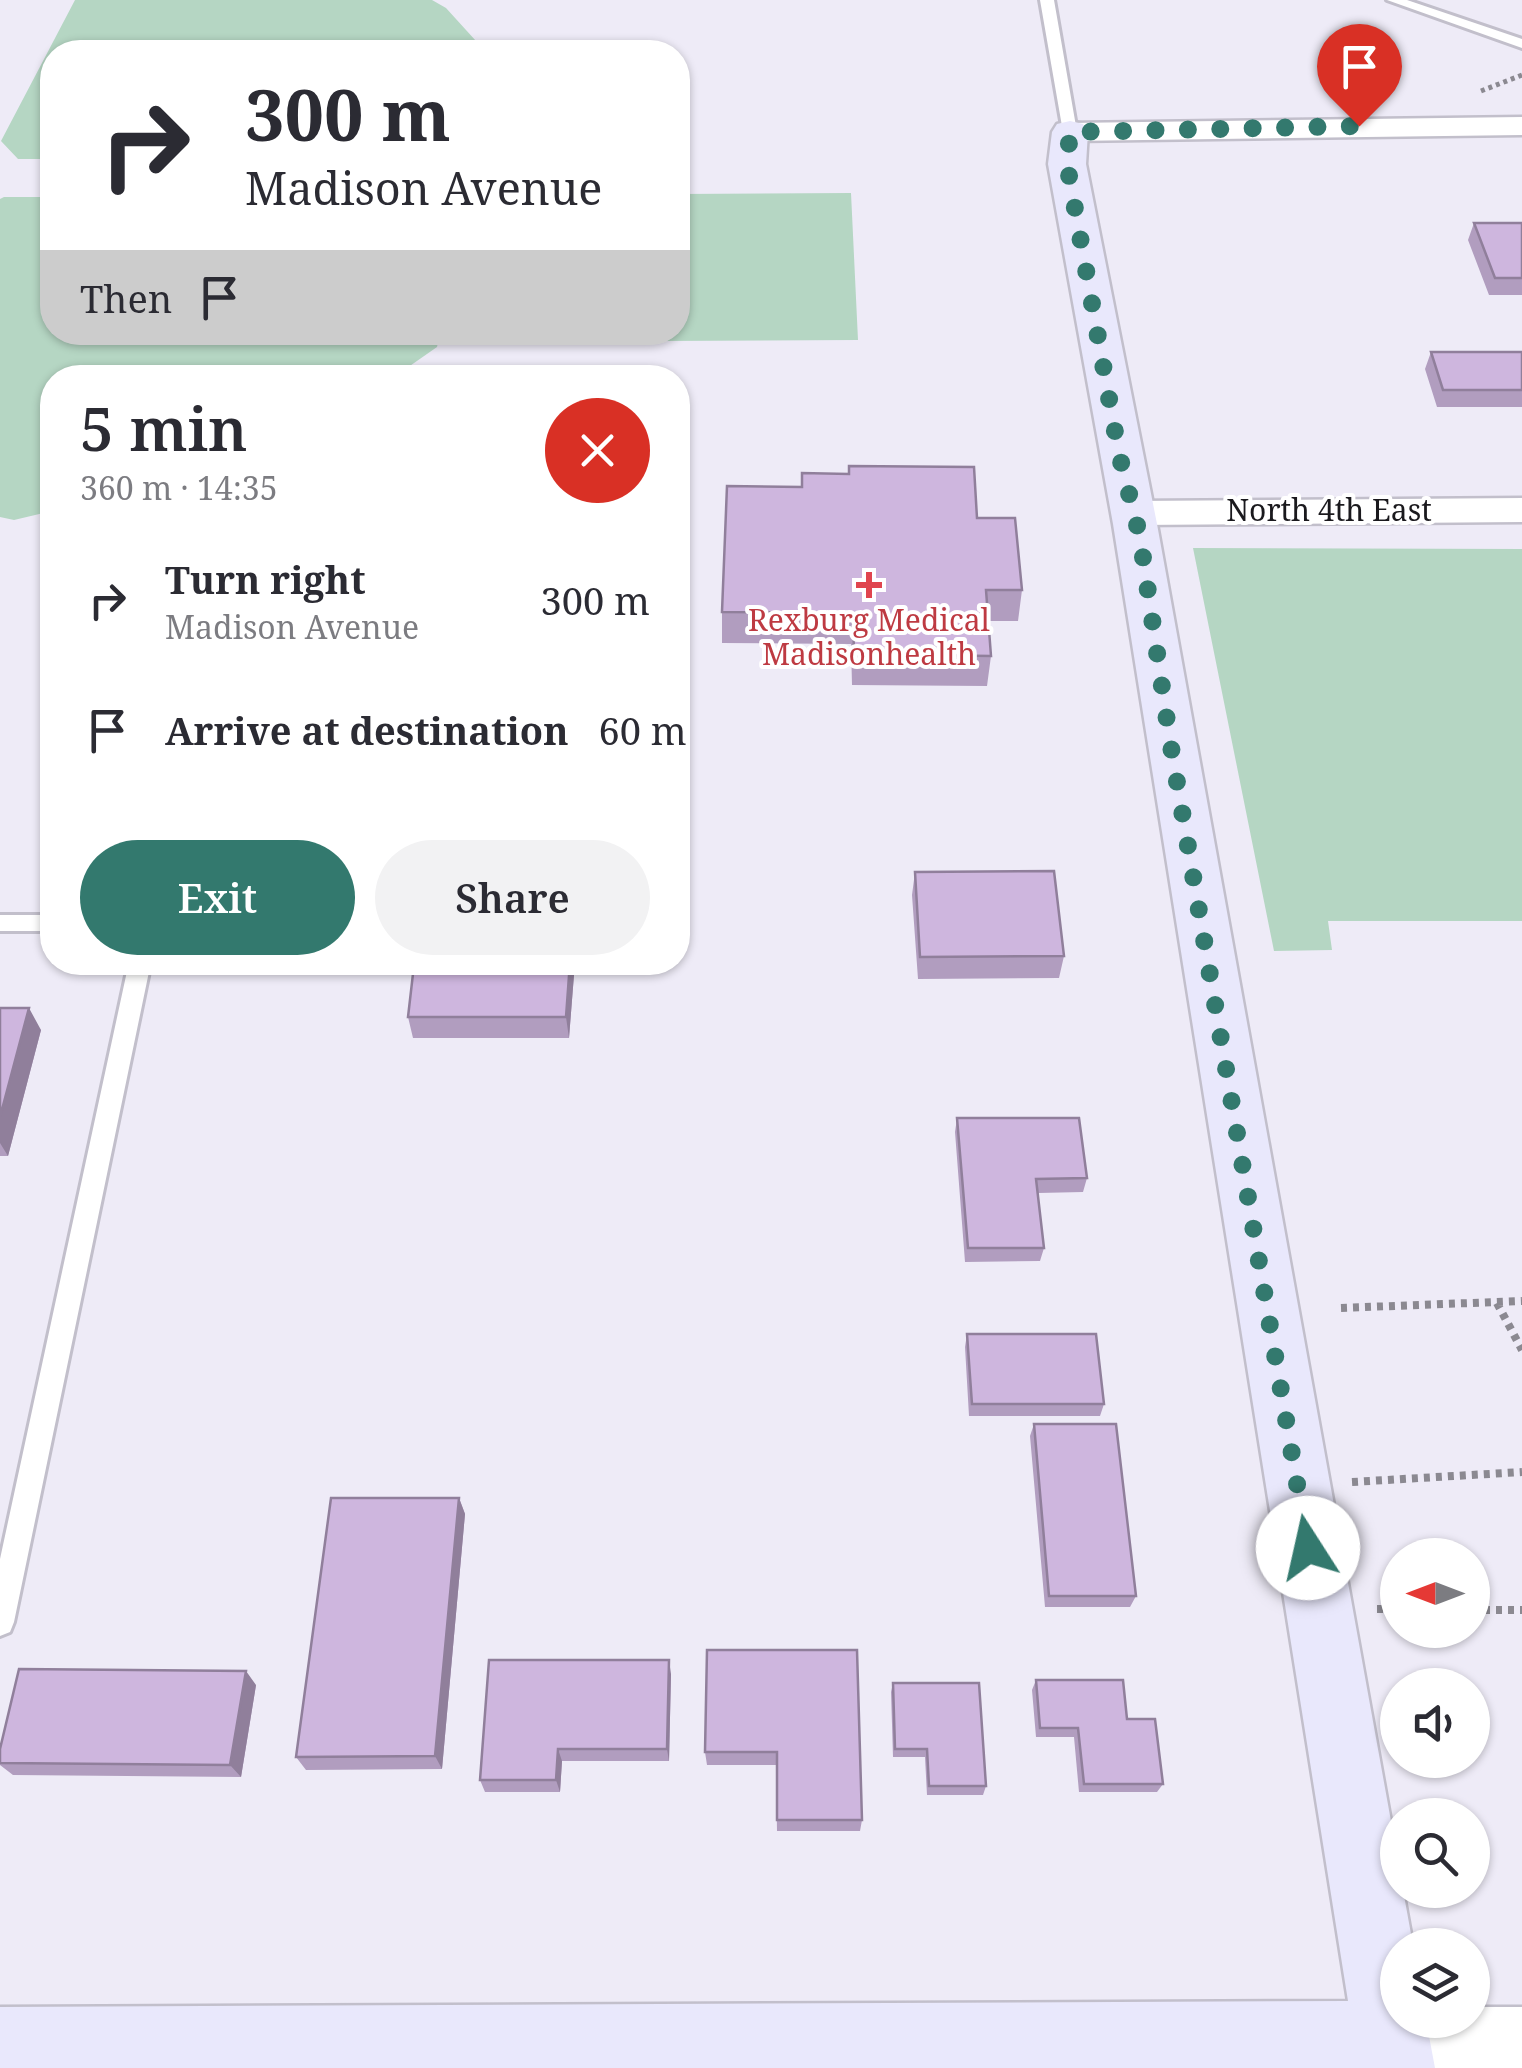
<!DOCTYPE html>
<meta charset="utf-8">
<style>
body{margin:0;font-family:"Noto Serif",serif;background:#f2f2f3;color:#2b2b33;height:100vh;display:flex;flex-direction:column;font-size:38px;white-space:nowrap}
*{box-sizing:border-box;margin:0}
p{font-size:32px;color:#7c7c81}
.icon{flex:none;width:55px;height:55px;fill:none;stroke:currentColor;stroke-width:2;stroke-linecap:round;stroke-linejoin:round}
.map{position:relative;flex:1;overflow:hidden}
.side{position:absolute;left:40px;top:365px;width:650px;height:610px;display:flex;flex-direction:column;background:#fff;border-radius:40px;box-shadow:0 2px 8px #0004}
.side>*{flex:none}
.top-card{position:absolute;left:40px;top:40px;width:650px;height:305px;border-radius:40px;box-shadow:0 2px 8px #0004;background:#fff;color:#2b2b33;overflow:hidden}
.needle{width:65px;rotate:270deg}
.controls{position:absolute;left:1380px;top:1538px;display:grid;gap:20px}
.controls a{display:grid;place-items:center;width:110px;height:110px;border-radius:50%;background:#fff;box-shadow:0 2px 8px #0004;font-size:50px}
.pin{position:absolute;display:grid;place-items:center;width:85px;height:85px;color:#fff;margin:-102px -42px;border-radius:50% 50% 50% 0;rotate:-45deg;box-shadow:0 0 10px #0007}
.pin .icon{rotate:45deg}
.me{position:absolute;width:110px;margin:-55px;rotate:350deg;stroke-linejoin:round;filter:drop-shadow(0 0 8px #0008)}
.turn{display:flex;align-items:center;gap:35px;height:210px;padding:0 40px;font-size:45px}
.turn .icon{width:130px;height:130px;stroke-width:2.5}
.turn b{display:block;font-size:70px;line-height:85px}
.then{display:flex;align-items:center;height:95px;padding:0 40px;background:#0003;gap:20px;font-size:38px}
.round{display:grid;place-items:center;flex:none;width:105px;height:105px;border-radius:52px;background:#f2f2f3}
.headline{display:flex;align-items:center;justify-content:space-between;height:170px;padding:0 40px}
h1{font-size:60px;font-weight:600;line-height:75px}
.button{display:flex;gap:20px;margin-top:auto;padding:20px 40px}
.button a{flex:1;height:115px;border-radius:60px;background:#33796e;color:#fff;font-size:40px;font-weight:600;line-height:115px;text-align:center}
.button a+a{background:#f2f2f3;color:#2b2b33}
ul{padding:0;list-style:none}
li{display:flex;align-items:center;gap:30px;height:130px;padding:0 40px}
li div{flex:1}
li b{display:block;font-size:38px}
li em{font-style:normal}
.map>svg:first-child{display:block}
.green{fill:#b5d6c3}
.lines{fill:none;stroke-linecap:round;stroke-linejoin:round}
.lane-casing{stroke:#c2bfcb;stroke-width:6}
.street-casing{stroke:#c2bfcb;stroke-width:5}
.secondary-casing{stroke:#c2bfcb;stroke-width:5}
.path-far1{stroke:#8b8991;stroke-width:5;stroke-dasharray:4 4;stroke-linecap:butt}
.path{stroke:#8b8991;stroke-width:8;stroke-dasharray:6 6;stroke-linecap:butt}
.lane{fill:#fff;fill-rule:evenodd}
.street{fill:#fff;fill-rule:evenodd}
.secondary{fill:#e9e8fc;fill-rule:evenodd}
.wall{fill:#b19dbf}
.shaded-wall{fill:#907f9b}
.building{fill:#ceb6de;stroke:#907f9b;stroke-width:2.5}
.route{stroke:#33796e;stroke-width:18;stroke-dasharray:0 32.4}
.health-dot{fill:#e0444e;stroke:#fff;stroke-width:4}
.labels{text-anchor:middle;stroke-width:8;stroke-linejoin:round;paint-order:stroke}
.street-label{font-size:30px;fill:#1a191d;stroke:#fff}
.health-label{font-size:30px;fill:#be3a42;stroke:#fff}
</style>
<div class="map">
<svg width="1522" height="2068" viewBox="0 0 1522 2068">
<rect width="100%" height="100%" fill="#eeebf7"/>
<path class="green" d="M75 0H432L446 8 486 52H52V159H18L1 141Z
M851 193 858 340 473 342 474 332H678V194Z
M4 197H52V332L440 333 437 347 394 377 52 378V511L14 520 0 517V199Z
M1193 548 1522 549V921H1328L1332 950 1274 951Z"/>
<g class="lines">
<defs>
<path id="lane" d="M1040 0H1054L1077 132 1070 136 1063 132Z
M1387 0H1407L1522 39V48Z
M0 915H52V931H0Z
M129 962H151L14 1622 10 1632 0 1636V1559Z"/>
<path id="street" d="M1522 117V135L1070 141 1055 132 1070 123Z
M1522 498V522L1136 525 1123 521 1118 513 1123 505 1136 501Z
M1472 2007H1522V2068H1388L1371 2061 1362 2039 1371 2017 1398 2008V2020H1472Z"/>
<path id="secondary" d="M1070 121 1083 124 1088 132 1086 164 1157 524 1398 1860V1890H1403L1413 1945H1398V2020H1426L1435 2068H0V2007L1348 2001 1113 524 1048 164 1052 132 1057 124Z"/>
</defs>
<use href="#lane" class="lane-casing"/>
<use href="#street" class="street-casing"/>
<use href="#secondary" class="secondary-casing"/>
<path class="path-far1" d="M1481 91 1522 75"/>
<path class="path" d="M1497 1303 1522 1350
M1341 1308 1522 1301
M1352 1482 1522 1472
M1377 1609H1398
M1472 1610H1522"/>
<use href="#lane" class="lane"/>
<use href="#street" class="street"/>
<use href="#secondary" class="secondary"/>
</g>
<path class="wall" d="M1474 223H1522V295H1489L1468 240Z
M1431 352H1522V407H1437L1425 369Z
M977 518 1022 590 1018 621H988L991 656 987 686 852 685 851 644 722 643V612Z
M915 872 1064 956 1059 978 918 979 912 895Z
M475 962H575L569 1038H413L408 1017 475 965Z
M0 1008 41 1030 8 1156H0Z
M957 1118 1087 1178 1083 1192 1038 1193 1044 1248 1040 1261 965 1262 955 1132Z
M967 1334 1104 1404 1100 1416H969L965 1347Z
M1034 1424 1136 1596 1130 1607H1045L1030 1436Z
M459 1498 465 1514 442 1769 306 1770 296 1757Z
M857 1650 862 1820 860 1831H777L776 1765H707L705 1752Z
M671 1674 669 1761H562L560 1792H485L480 1780Z
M1036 1680 1163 1784 1157 1792H1079L1074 1737H1036L1032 1690Z
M893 1683 986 1786 983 1795H927L925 1757H893L891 1692Z
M256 1685 241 1777 13 1775 0 1765V1749Z"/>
<path class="shaded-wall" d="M570 962H575L569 1038 566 1017Z
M29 1008 41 1030 8 1156 0 1143V1117Z
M459 1498 465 1514 442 1769 435 1756Z
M669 1660 671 1674 669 1761 667 1749Z
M246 1671 256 1685 241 1777 230 1765Z
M558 1749 562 1761 560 1792 556 1780Z"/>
<path class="building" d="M1474 223H1522V278H1495Z
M1431 352H1522V390H1443Z
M849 466 974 467 977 518H1015L1022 590H986L991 656 854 654 853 613 722 612 727 486 802 487V473L849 474Z
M1054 871 1064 956 920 957 915 872Z
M475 962H570L566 1017H408L414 965H475Z
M0 1008H29L0 1117Z
M957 1118H1079L1087 1178 1036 1179 1044 1248H968Z
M967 1334H1096L1104 1404H972Z
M1034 1424H1116L1136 1596H1049Z
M331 1498H459L435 1756 296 1757Z
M707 1650H857L862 1820H777V1752H705Z
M489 1660H669L667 1749H558L556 1780H480Z
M19 1669 246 1671 230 1765 0 1763V1749Z
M1036 1680H1123L1127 1719H1155L1163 1784H1084L1078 1728H1040Z
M893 1683H979L986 1786H929L927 1749H895Z"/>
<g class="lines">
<path class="route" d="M1308 1548 1170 741 1140 537 1119 454 1067 164 1070 132 1359 126"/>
</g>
<path class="health-dot" d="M864 570h10v10h10v10h-10v10h-10v-10h-10v-10h10z"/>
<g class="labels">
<g class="street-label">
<text x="1329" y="521">North 4th East</text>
</g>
<g class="health-label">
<text x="869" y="631">Rexburg Medical<tspan x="869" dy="34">Madisonhealth</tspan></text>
</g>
</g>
</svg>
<div class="controls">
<a><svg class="needle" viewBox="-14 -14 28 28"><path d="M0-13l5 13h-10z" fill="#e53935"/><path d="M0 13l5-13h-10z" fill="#7c7c81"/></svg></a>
<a><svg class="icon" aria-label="sound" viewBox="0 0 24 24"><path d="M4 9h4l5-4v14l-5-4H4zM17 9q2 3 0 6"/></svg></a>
<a><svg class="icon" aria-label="search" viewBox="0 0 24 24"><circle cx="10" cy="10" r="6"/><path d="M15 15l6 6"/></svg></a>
<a><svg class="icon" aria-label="layers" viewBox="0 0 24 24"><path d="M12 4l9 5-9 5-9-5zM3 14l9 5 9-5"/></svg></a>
</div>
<div class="pin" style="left:1359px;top:126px;background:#d93025"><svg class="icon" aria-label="arrive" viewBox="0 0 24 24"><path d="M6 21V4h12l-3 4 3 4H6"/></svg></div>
<svg class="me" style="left:1308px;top:1548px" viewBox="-20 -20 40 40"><circle r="19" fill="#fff"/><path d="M0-13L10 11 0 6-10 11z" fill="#33796e"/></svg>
<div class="top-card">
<div class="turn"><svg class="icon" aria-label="right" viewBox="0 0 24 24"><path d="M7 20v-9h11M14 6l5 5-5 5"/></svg><div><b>300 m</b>Madison Avenue</div></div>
<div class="then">Then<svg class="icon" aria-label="arrive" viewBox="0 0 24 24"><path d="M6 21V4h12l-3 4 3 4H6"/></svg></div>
</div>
<section class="side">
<div class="headline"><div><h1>5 min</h1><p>360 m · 14:35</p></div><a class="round" style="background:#d93025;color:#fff"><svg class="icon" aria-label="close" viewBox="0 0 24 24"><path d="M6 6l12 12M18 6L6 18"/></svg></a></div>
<ul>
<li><svg class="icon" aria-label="right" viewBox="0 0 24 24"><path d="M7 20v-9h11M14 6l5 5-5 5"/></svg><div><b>Turn right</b><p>Madison Avenue</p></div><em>300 m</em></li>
<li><svg class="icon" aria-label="arrive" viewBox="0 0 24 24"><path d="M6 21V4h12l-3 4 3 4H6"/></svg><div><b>Arrive at destination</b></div><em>60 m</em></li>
</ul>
<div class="button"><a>Exit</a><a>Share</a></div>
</section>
</div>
